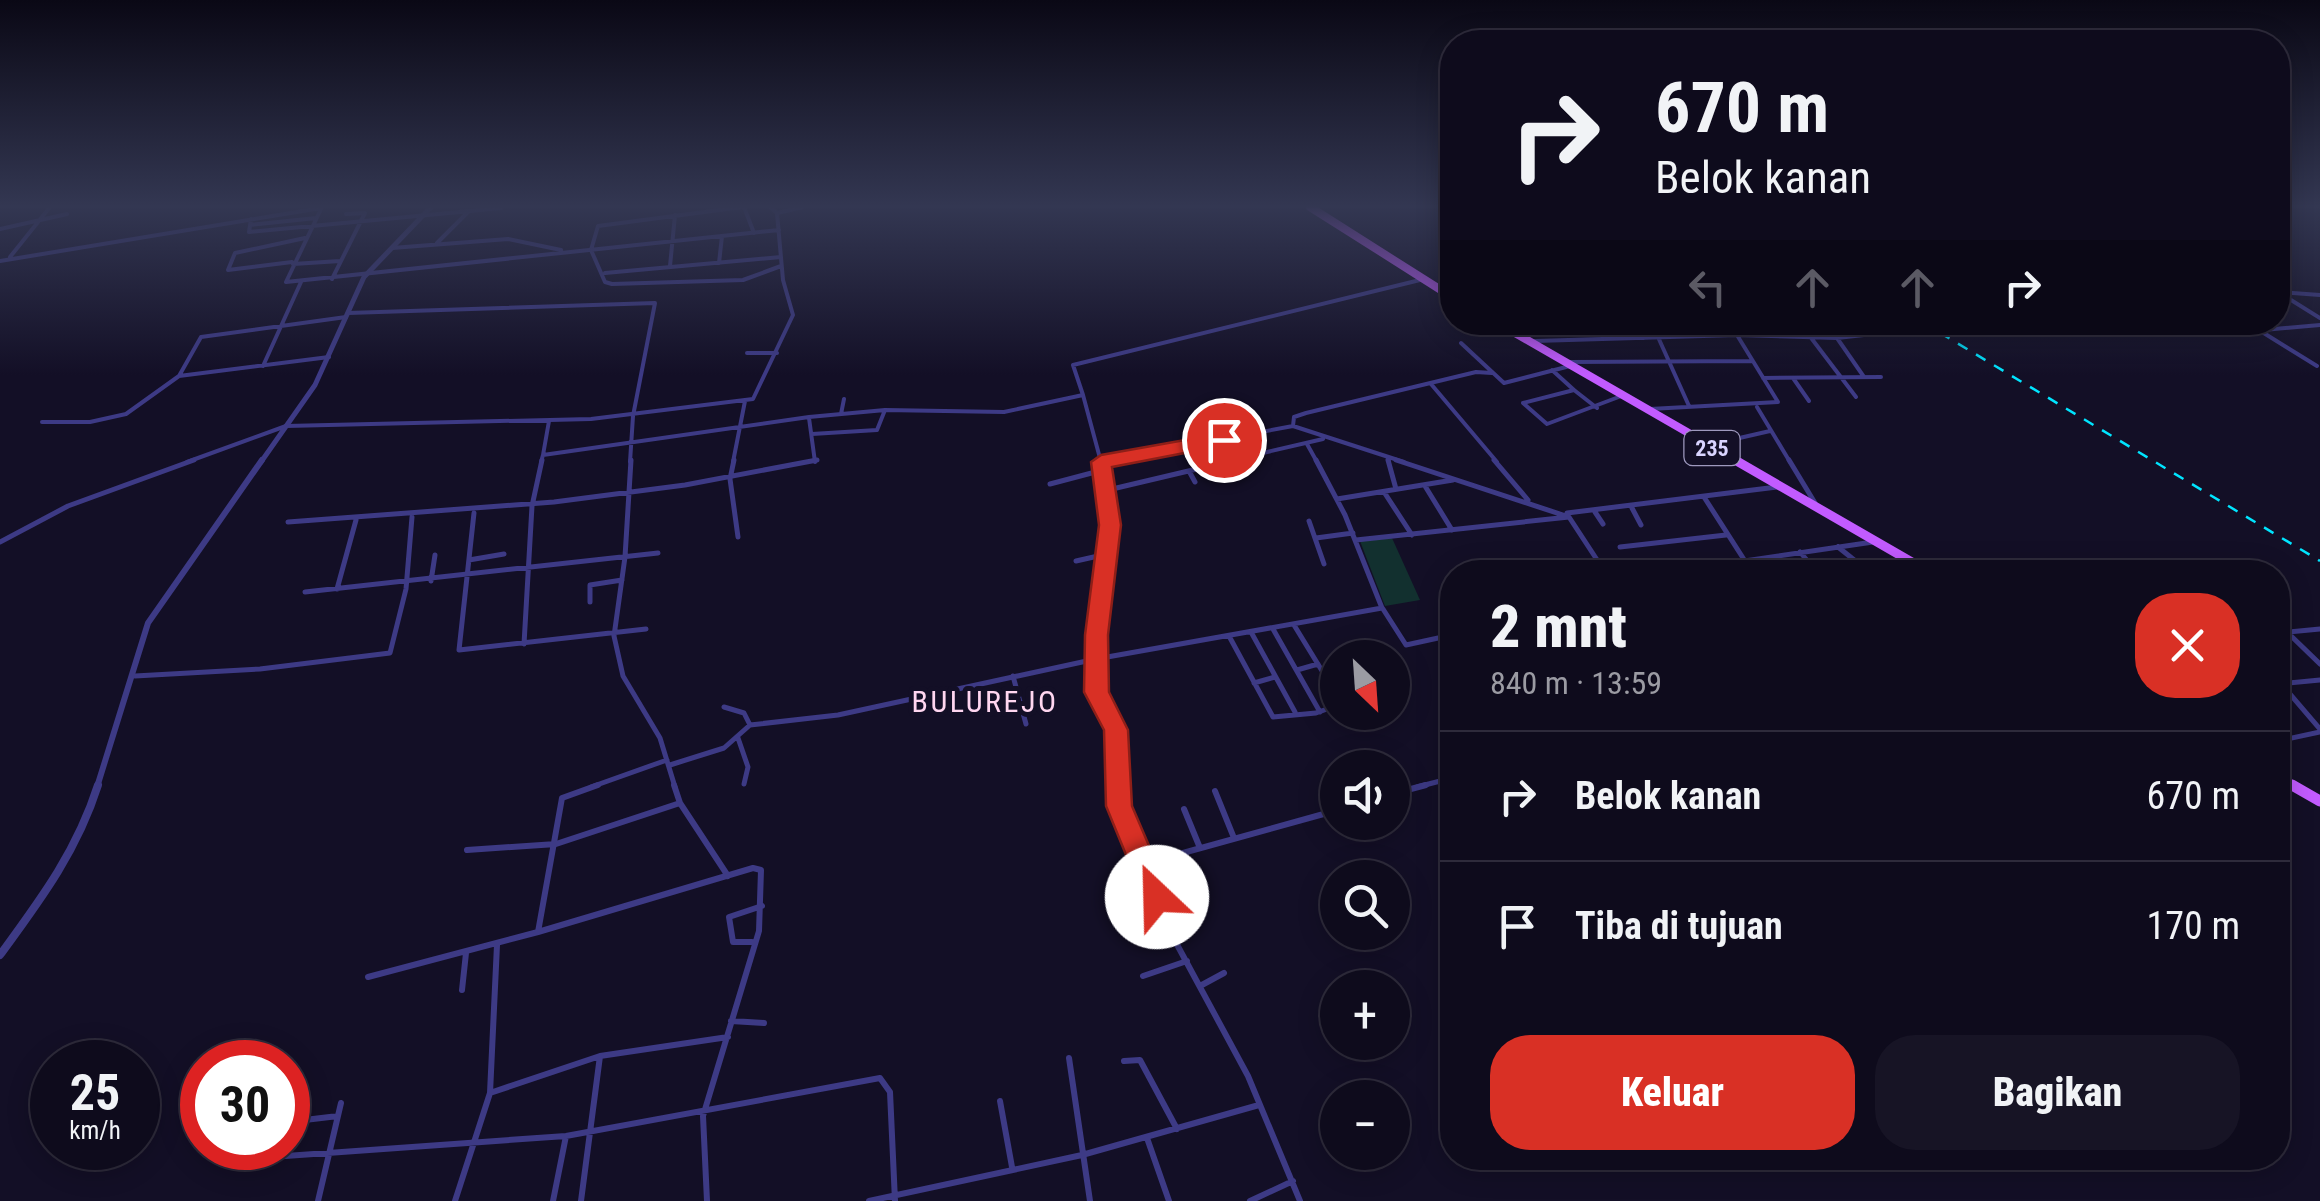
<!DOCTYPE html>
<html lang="id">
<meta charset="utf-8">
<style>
body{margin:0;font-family:"Roboto Condensed",sans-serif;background:#171425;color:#f1f3f6;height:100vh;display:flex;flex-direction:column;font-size:38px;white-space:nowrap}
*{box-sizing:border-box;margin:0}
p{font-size:32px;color:#9b9ba3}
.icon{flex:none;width:55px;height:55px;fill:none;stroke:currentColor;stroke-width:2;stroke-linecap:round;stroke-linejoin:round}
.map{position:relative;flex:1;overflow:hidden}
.drawer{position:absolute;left:1440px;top:560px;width:850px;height:610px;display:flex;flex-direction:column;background:#0e0b1c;border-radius:40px;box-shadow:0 5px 25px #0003,0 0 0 2px #2e2b3b}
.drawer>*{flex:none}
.top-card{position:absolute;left:1440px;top:30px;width:850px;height:305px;border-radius:40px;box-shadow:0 5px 25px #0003,0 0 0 2px #2e2b3b;background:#0e0b1c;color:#f1f3f6;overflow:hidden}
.needle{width:65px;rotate:155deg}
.buttons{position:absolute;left:1320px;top:640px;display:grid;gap:20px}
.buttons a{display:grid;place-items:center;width:90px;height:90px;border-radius:50%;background:#0e0b1c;box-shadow:0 5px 25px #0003,0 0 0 2px #2e2b3b;font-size:50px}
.speed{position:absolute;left:30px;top:1040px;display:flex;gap:20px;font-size:50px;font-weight:700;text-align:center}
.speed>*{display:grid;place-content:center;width:130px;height:130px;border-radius:50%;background:#0e0b1c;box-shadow:0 5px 25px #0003,0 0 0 2px #2e2b3b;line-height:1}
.speed small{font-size:25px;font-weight:400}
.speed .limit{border:15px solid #d22;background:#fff;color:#111}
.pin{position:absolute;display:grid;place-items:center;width:85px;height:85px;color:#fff;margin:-42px;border:5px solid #fff;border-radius:50%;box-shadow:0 2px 10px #0007}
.me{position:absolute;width:110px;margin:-55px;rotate:336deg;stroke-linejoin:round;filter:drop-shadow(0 0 8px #0008)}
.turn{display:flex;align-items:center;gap:35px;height:210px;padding:0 50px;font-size:45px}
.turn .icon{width:130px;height:130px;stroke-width:2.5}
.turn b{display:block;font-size:70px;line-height:85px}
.lanes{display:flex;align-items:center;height:95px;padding:0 50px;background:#0003;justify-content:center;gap:50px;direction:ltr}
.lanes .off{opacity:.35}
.round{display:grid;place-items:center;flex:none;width:105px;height:105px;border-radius:40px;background:#171425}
.headline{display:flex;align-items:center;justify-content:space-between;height:170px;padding:0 50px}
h1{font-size:60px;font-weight:800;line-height:75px}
.button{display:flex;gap:20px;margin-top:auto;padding:20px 50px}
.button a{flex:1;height:115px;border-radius:40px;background:#d93025;color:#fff;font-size:40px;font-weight:800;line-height:115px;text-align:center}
.button a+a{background:#171425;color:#f1f3f6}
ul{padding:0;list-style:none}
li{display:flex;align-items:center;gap:30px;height:130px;padding:0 50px;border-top:2px solid #2e2b3b}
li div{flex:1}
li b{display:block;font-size:38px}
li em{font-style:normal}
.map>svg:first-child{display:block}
.green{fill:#12302f}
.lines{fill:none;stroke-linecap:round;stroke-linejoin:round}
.minor-far2{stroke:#3d3a85;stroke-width:4}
.minor-far1{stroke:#3d3a85;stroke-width:5}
.minor{stroke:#3d3a85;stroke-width:6}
.tertiary-far2{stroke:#3d3a85;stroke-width:5}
.tertiary-far1{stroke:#3d3a85;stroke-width:6}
.tertiary{stroke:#3d3a85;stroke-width:8}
.primary-far2{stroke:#c25bff;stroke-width:8}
.primary-far1{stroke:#c25bff;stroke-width:9}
.primary{stroke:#c25bff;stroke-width:11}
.rail{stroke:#00e5ff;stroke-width:2.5;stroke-dasharray:11 10;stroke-linecap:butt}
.route{fill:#d93025;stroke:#8d1f18;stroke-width:2.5}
.labels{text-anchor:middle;stroke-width:10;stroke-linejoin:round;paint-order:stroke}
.shield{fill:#130f26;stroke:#9e99be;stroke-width:2.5}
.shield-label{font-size:22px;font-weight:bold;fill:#d9d4ff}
.quarter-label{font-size:30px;letter-spacing:2.5px;fill:#ffd6f0;stroke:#130f26}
</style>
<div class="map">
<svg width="2320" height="1201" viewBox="0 0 2320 1201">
<rect width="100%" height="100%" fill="#130f26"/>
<path class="green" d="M1392 538 1420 600 1385 606 1360 541Z"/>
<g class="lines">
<path class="minor-far2" d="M322 207 286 282 779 230
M742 207 598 226 591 250 605 282 612 284 743 280 781 266
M744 207 754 233
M777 213 803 207
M251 219 249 232 501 208
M250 225 316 218
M0 229 67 214
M437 243 468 212
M392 248 508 239 561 250
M10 257 50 207
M0 261 321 208
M292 262 228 270 235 253 305 238
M719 263 722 236
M293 264 340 261
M670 266 675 215
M605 273 781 257
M332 279 365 213 346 214
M2278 292 2320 318
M2280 292 2320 295
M348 313 655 303 633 416 630 462
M1614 322 1615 339
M1638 322 1644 338
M1671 322 1675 336
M1799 322 1856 397
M1908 322 1920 330
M2246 322 2317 366
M2263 330 2320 325
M1658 337 1689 406
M1837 338 1864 377
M1535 341 1737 335 1837 338 1981 322
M1461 343 1504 383 1570 366
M747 353H777
M1570 362 1752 361
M263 366 301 282
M1552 370 1574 390 1523 403 1547 424 1624 395
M179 376 201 337 346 317
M1763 378 1881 377
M1793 378 1809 401
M1431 384 1497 462
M1574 390 1597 408
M1083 395 1073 365 1424 279
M1757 407 1790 462
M1650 409 1778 402 1729 322
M841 414 844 399
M809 418 815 462
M549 421 543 455 809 417 885 410 1004 412 1083 395 1101 462
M42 422H90L126 414 179 376 329 357
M1293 426 1294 417 1306 413 1476 372 1492 373
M812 434 877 430 885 410
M1307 444 1317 462
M1709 445 1770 431
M1197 446 1209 462
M1388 458 1389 462
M187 462 286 426 591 419 753 399 793 315 783 280 777 213 770 207
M541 462 543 455
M733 462 745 401
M1101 462 1293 426 1404 462
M1224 462 1323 439"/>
<path class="minor-far1" d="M631 460 625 557 614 636 623 676 660 738 675 787
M734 460 730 479 738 537
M1100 460 1110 525 1097 635 1096 691 1116 730 1118 787
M1207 460 1212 466
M1388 460 1396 489
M1494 460 1528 500
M1789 460 1815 503
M1101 462 1112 460
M1189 471 1195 482
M1050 484 1103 470
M1425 486 1452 530
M1108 490 1235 460
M1384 492 1412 535
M1704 497 1752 572
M1337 499 1453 480
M1632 508 1641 525
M1595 512 1603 524
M474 513 459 650 646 629
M1567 513 1777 487
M1569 517 1605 572
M1309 521 1324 564
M288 522 554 502 685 485 817 460
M1316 538 1353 533
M1356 540 1569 517 1396 460
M0 542 68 506 194 460
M1620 547 1726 535
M1838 547 1858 563
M1800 552 1817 572
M469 560 504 554
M1076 561 1107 554
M1669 572 1873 542
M431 581 435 555
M337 589 356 520
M305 592 658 553
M590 602V585L622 580
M1383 609 1406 645 1452 635
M1294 625 1338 697
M1273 629 1320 712
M1251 632 1295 712
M2287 632 2320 664
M2278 633 2320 629
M1229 636 1273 717 1316 713 1338 705
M524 644 532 506 542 460
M1297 670 1318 664
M135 676 260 669 390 653 406 589 412 517
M1013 676 1026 724
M2278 680 2320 729
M1254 683 1275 677
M2278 684 2320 680
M724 707 744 713 750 725 838 715 1096 659 1382 608 1345 515 1316 460
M738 738 748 767 744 784
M2278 741 2320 732
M670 765 724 748 750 725
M1441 781 1445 787
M591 787 667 760
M1417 787 1452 778"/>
<path class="minor" d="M674 785 680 803 728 876
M1118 785 1119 807 1174 939 1248 1076 1300 1201
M1443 785 1452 801
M1215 791 1234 838
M1392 794 1426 785
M1184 809 1200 848
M467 850 556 844 680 803
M1143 864 1338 810
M538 932 753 868 761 870 759 931 703 1116 707 1201
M752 942H733L729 917 762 906
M1143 976 1187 961
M368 977 538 932 562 798 598 785
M1200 986 1224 973
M462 990 466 953
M731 1021 764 1023
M1069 1058 1090 1201
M1124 1061 1140 1060 1177 1129
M490 1093 600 1056 728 1037
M1000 1101 1012 1167
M288 1122 338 1116
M1147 1138 1169 1201
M242 1159 566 1136 880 1078 890 1092 895 1201
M318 1201 341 1103
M455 1201 490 1093 497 945
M553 1201 566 1136
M581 1201 600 1056
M869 1201 1082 1155 1259 1105
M1250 1201 1293 1181"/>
<path class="tertiary-far2" d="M261 462 315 385 364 277 431 207"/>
<path class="tertiary-far1" d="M97 787 148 623 262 460"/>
<path class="tertiary" d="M0 955C41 899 77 851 98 785"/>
<path class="primary-far2" d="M1310 207 1452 297
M1496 322 1739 462"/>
<path class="primary-far1" d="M1735 460 1929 572
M2278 777 2296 787"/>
<path class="primary" d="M2292 785 2320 801"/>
<path class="rail" d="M1922 322 2320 561"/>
</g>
<linearGradient id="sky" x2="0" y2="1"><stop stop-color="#0a0815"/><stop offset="0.55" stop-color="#333752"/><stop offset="1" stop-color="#333752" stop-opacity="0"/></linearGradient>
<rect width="2320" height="375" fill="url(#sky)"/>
<path class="route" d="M1224 433 1234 440 1231 444 1112 467 1121 525 1108 635 1109 692 1128 730 1132 806 1171 897 1167 906 1157 910 1147 906 1106 806 1104 730 1084 692 1085 635 1099 525 1091 462 1101 455Z"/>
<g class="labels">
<rect class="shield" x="1684.5" y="431" width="55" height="34" rx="8"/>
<g class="shield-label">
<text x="1712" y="456">235</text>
</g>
<g class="quarter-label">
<text x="985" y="712">BULUREJO</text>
</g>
</g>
</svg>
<div class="buttons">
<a><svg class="needle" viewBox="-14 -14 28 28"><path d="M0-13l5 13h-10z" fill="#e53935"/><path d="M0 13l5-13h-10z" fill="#9b9ba3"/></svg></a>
<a><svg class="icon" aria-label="sound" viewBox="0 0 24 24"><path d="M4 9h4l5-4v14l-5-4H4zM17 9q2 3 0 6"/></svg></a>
<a><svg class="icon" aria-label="search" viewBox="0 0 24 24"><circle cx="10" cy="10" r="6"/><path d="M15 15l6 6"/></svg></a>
<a>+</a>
<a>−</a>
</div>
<div class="speed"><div>25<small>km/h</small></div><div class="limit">30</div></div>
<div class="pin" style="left:1224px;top:440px;background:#d93025"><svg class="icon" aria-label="arrive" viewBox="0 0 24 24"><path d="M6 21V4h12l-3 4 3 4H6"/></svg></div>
<svg class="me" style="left:1157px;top:897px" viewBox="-20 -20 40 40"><circle r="19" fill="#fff"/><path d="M0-13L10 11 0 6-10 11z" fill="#d93025"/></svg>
<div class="top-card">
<div class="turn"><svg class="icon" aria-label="right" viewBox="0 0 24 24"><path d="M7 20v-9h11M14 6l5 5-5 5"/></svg><div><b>670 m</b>Belok kanan</div></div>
<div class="lanes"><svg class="icon off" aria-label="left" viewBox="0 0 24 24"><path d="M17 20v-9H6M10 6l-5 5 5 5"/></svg><svg class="icon off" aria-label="ahead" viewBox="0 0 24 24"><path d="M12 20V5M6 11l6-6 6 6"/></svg><svg class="icon off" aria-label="ahead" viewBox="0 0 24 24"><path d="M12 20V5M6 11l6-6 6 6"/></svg><svg class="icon" aria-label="right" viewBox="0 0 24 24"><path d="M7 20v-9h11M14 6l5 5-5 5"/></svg></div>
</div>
<section class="drawer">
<div class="headline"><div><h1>2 mnt</h1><p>840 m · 13:59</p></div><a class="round" style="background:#d93025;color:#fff"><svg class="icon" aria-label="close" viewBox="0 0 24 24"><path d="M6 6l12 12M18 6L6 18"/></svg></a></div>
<ul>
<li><svg class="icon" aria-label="right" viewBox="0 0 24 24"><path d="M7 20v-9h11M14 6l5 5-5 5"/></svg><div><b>Belok kanan</b></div><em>670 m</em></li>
<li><svg class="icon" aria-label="arrive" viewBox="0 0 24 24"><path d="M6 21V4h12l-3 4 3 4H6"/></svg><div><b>Tiba di tujuan</b></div><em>170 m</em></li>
</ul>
<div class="button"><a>Keluar</a><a>Bagikan</a></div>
</section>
</div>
